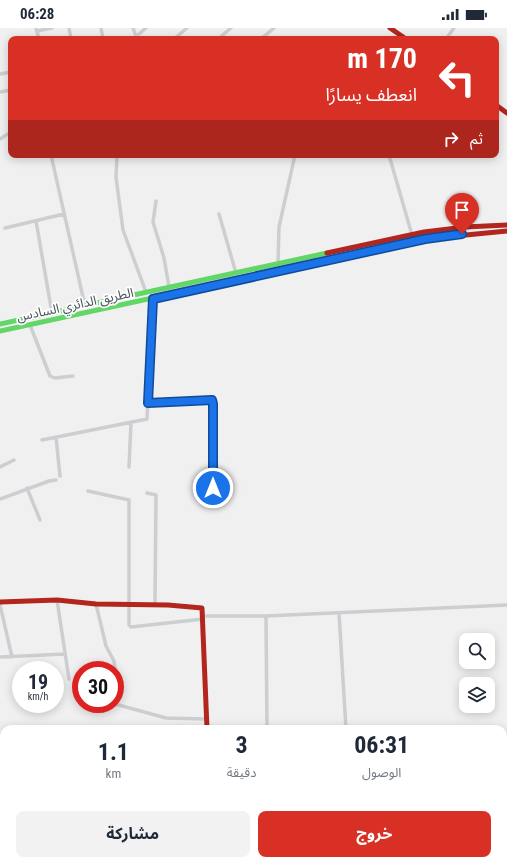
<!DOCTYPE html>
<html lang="ar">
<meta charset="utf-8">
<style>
body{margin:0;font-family:"Roboto Condensed","Noto Sans Arabic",sans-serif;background:#f2f2f3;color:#1f2937;direction:rtl;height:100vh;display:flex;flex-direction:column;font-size:15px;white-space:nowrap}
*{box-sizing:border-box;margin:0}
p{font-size:13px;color:#747a83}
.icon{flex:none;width:22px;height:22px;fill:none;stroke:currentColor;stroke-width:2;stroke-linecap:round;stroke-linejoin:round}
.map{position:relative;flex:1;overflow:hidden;direction:ltr}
.side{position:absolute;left:0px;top:697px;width:507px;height:140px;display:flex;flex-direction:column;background:#fff;border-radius:12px 12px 0 0;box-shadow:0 2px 10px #0003;direction:rtl}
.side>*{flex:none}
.guide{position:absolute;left:8px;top:8px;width:491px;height:122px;border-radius:8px;box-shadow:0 2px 10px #0003;direction:rtl;background:#d93025;color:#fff;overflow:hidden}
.buttons{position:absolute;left:459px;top:605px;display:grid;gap:8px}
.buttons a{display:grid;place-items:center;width:36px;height:36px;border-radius:8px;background:#fff;box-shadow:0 2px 10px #0003;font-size:20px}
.speed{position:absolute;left:12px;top:633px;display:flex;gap:8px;font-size:20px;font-weight:700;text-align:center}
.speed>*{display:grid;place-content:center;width:52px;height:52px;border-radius:50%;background:#fff;box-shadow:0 2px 10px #0003;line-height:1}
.speed small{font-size:10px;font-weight:400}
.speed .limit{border:6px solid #d22;background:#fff;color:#111}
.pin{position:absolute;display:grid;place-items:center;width:34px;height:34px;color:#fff;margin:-41px -17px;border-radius:50% 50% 50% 0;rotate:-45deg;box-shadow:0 0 4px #0007}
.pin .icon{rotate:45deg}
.me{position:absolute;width:44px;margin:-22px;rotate:0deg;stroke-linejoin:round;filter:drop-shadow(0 0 3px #0008)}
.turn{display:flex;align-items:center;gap:14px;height:84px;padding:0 16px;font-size:18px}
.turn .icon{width:52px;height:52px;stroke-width:2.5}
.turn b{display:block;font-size:28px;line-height:34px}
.then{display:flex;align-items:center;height:38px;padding:0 16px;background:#0003;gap:8px;font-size:15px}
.eta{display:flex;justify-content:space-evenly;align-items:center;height:68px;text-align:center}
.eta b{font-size:24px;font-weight:700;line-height:28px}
.action{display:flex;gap:8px;margin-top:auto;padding:8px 16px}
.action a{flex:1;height:46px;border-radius:8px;background:#d93025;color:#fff;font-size:16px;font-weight:700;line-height:46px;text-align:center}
.action a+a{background:#f2f2f3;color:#1f2937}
.status{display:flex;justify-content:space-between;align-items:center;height:28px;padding:0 20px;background:#fff;direction:ltr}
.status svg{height:11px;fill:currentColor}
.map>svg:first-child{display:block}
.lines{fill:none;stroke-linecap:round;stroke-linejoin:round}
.street{stroke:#ccced1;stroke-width:3.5}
.fast{stroke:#63d668;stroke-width:5}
.jam{stroke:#b3261e;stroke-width:5}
.route-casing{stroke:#114b97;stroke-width:10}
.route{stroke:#1a73e8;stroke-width:7}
.labels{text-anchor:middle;stroke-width:3.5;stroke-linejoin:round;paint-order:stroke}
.street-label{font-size:13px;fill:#49515b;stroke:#fff}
</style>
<div class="status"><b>06:28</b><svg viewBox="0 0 49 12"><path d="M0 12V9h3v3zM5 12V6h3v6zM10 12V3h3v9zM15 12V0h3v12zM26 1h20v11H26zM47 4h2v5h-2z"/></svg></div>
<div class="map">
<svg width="507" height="837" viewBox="0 0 507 837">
<rect width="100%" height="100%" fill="#f1f0f0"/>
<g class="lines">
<path class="street" d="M36 0 39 11
M69 0 71 11
M101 0 103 11
M133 0 137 11
M37 3 52 0
M139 6 146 0
M174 11 187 0
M218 11 231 0
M261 11 274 0
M446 11 454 0
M0 46 11 44
M0 64 11 62
M0 111 11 104
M51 127 85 278
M117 127 116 149 123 202 146 264
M389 127 412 207
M156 173 153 194 164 230 169 259
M219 186 236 245
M36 193 52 285
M5 200 64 186
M278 236 279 199 295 127
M30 297 50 348 55 350 73 348
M148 375 210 372 213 373V460
M56 409 60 448
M42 412 147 391 153 271
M0 439 14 432
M129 439 131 394
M27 460 40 492
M88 463 129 472V597L131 599 203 591
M147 465 156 467 155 576
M0 471 49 453 56 452
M57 572 69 651
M96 576 106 618 114 633 115 642
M0 577 12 629
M339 585 346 701
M203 588H266L507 577
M266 588 267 701
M0 629 65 626
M115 676 166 690 207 691
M0 810 4 811
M78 833 90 837
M354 833V837
M10 837 12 833
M105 837 106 833
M137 837 138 833
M161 837 162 833
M186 837 188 833
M219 837 220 833
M251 837 252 833
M291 837 293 833"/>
<path class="fast" d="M0 296 327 225
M0 303 259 247"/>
<path class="jam" d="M390 0 406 11
M496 77 507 85
M327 225 424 204 465 199 507 197
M259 247 425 211 507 203
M0 574 57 572 96 576 168 577 202 580 207 701"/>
</g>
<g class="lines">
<defs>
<path id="route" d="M213 460V376L212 372 148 375 153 271 425 211 462 206"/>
</defs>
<use href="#route" class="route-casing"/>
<use href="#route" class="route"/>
</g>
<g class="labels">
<g class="street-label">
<text transform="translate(75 276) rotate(-12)" y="5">الطريق الدائري السادس</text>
</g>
</g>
</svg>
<div class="buttons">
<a><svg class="icon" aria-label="search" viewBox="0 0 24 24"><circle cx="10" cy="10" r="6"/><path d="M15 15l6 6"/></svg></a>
<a><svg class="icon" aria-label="layers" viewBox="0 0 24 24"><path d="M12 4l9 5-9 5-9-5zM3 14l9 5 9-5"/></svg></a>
</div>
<div class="speed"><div>19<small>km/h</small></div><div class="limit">30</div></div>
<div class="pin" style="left:462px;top:206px;background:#d93025"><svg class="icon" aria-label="arrive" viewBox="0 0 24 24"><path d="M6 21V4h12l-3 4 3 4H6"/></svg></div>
<svg class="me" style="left:213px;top:460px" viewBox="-20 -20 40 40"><circle r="17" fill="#1a73e8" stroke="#fff" stroke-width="3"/><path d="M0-11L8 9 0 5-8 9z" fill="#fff"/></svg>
<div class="guide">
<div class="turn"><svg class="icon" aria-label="left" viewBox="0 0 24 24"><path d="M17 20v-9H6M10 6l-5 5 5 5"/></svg><div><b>170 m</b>انعطف يسارًا</div></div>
<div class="then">ثم<svg class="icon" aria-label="right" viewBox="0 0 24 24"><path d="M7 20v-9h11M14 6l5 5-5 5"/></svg></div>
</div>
<section class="side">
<div class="eta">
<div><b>06:31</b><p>الوصول</p></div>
<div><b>3</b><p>دقيقة</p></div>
<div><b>1.1</b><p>km</p></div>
</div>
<div class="action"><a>خروج</a><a>مشاركة</a></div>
</section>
</div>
